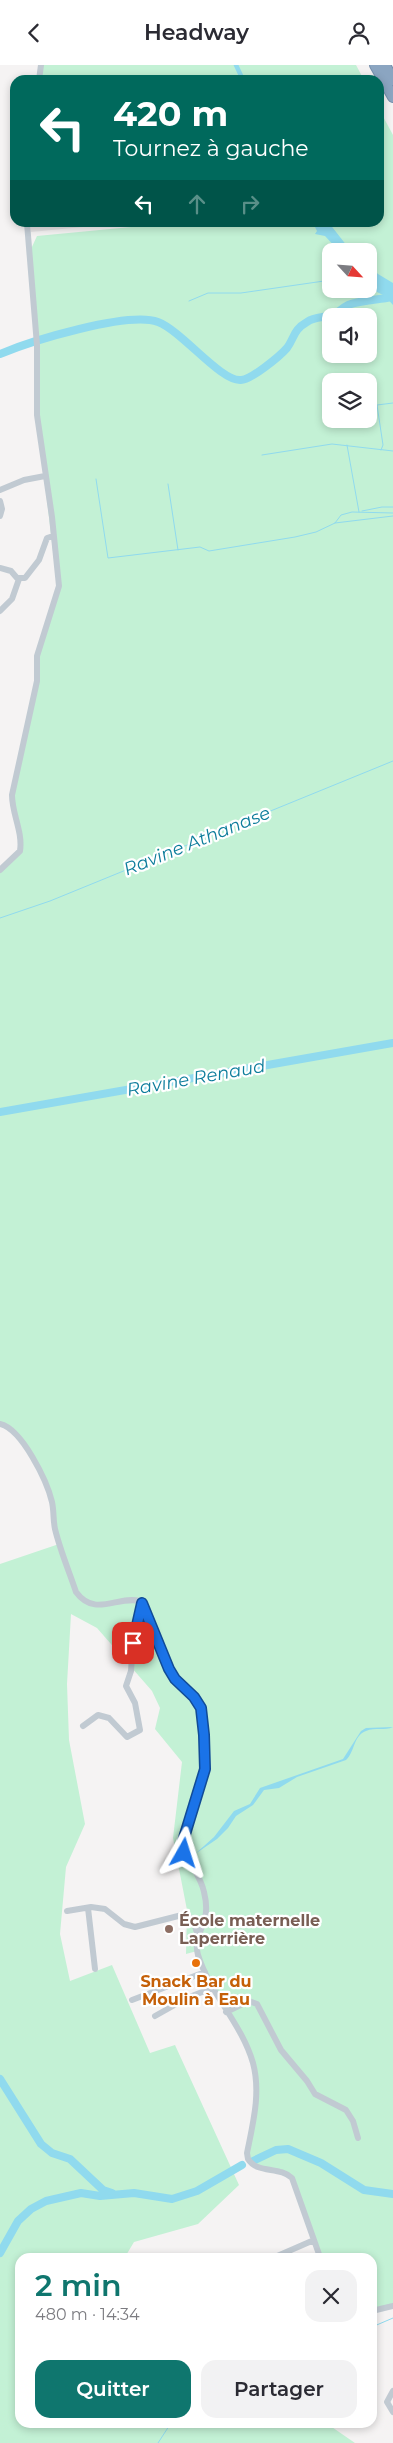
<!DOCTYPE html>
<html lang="fr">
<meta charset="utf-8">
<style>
body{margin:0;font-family:Montserrat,sans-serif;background:#f2f2f3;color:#2b2b33;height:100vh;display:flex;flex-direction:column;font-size:19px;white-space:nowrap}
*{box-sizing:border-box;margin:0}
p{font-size:16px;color:#7c7c81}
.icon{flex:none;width:28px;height:28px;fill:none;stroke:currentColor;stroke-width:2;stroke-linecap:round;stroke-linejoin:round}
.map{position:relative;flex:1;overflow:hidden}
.side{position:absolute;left:15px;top:2188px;width:362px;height:175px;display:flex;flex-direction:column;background:#fff;border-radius:15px;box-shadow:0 2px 8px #0003}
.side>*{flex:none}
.top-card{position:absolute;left:10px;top:10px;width:374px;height:152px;border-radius:15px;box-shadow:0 2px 8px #0003;background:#00695c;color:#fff;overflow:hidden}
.needle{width:32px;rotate:116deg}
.fabs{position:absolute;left:322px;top:178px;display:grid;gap:10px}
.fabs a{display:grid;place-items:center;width:55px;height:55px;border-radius:10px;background:#fff;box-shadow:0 2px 8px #0003;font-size:25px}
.pin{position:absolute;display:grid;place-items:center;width:42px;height:42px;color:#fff;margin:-21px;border-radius:10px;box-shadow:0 2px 8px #0006}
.me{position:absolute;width:55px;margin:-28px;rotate:6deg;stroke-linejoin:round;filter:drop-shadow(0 0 4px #0008)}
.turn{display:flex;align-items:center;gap:18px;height:105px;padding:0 20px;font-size:22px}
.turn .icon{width:65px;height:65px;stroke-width:2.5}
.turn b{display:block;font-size:35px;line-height:42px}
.lanes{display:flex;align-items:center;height:48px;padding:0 20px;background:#0003;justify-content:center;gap:25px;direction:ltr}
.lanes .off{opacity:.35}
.round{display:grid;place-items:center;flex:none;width:52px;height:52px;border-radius:15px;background:#f2f2f3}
.summary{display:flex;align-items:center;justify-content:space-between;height:85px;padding:0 20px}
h1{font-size:30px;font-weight:600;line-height:38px;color:#0f766e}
.action{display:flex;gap:10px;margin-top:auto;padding:10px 20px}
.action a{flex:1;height:58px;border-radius:15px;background:#0f766e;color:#fff;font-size:20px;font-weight:600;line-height:58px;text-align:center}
.action a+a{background:#f2f2f3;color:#2b2b33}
header{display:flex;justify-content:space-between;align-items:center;height:65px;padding:0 20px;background:#fff;font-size:22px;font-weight:600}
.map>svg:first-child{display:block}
.education{fill:#e6e4e5}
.green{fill:#c3f1d5;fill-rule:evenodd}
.water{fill:#90daee}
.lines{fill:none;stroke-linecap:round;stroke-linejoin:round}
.stream{stroke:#90daee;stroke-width:1}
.canal{stroke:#90daee;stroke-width:4.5}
.river{stroke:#90daee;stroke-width:8}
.highway-casing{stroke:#7690ad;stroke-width:12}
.minor{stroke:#c1cad2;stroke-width:6}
.highway{stroke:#8ba5c1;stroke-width:10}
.route-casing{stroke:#114b97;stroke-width:12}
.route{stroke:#1a73e8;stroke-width:9}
.education-dot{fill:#8d6e63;stroke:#fff;stroke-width:2}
.food-dot{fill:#e8710a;stroke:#fff;stroke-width:2}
.labels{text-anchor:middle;stroke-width:4.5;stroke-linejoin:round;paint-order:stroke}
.education-label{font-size:16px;font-weight:bold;fill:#785e54;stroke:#fff;text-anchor:start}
.food-label{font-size:16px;font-weight:bold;fill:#c56008;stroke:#fff}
.water-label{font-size:18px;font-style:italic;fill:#0c7c9b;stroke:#fff}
</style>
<header><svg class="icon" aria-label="back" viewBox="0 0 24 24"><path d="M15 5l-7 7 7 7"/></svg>Headway<svg class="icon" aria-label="person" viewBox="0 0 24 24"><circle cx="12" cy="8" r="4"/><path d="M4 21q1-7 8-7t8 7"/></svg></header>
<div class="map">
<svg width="393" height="2378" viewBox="0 0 393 2378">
<rect width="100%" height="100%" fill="#f5f3f3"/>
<path class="education" d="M30 158H83V162L31 167Z"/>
<path class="green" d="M42 0H356L364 15H40Z
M379 44 393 70V2241L373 2246 372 2192H320L292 2113 259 2103 248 2094 256 2016 246 1981 212 1923 197 1886 186 1889 187 1845 173 1773 182 1697 155 1664 160 1643 152 1626 97 1563 71 1549 67 1619 69 1675 85 1759 66 1802 60 1869 70 1916 112 1900 150 1988 175 1980 239 2120 198 2159 134 2177 125 2192H20V2358H326L355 2378H0V1499L59 1479 52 1435 27 1380 0 1359V805L20 786 12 741 30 653 37 591 58 529 37 350 31 184 37 171 131 162 140 158H379ZM331 186H369V224H331ZM331 251H369V289H331ZM331 316H369V354H331Z"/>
<path class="water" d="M313 158H329L351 186H339L325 171 315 169 317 166Z
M369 200 378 209 393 218V240L385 231 369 223Z
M393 1662C385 1666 375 1662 366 1666 353 1671 355 1687 346 1695L297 1712 279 1723 264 1725 253 1740 236 1751 228 1763 217 1774 195 1789 214 1772 234 1746 250 1739 260 1723 343 1694 361 1666 366 1663Z"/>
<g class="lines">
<path class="stream" d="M189 236 208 228H241L331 215
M347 380 359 447
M381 385 383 380 377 340 393 338
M262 390 332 379 393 386
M96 414 108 493 200 482 209 486 295 472 316 467 335 458 341 450 352 447 393 448
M168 419 178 485
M362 446 382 442H393
M335 458 393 451
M0 853 50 836 393 696
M0 2187H1
M372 2262 393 2253
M158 2378 171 2358"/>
<path class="canal" d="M236 0 243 15"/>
<path class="river" d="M0 289C31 276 128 246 158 257 182 266 221 317 241 315 251 315 280 291 287 283 295 272 293 265 307 257 315 251 324 253 332 250 338 248 342 243 348 240 362 235 378 235 393 232
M0 1047 393 978
M0 2014 41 2079 52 2088 70 2094 103 2125 112 2128
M253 2096 276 2085 288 2084 321 2098 364 2125 393 2129
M0 2188 18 2156 31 2144 46 2136 81 2128 100 2131 134 2128 172 2134 197 2126 242 2100"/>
<defs>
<path id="highway" d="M375 0 393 32
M385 0 393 15"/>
</defs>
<use href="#highway" class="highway-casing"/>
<path class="minor" d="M39 15 41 0
M0 425 24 415 45 411
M0 436 2 444 0 451
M0 503 11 506 17 513H25L39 495 47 473 53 471
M0 546 12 534 19 514
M0 805 20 786C23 767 12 749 12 730L37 616V591L59 521 52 452 37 350V280L27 158
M0 1359C22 1364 47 1416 52 1437 54 1446 53 1455 55 1464 60 1485 69 1506 76 1527 95 1553 118 1530 140 1536L145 1543 169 1604 175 1614 194 1631 201 1643 203 1656 205 1704 183 1776C182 1792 200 1807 204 1827 206 1835 207 1845 205 1853 201 1867 194 1875 198 1890 210 1929 242 1959 253 1998 261 2028 253 2058 247 2088L248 2094C257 2109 280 2101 292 2113L320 2192
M83 1661 98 1650 109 1653 127 1672 140 1665 135 1638 126 1621 131 1606 134 1565 142 1538
M88 1843 95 1904
M67 1846 91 1842 105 1844 124 1859 135 1862 186 1849 193 1855 198 1871
M132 1935 205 1907
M226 1947 249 1936 257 1939 281 1985 307 2016 315 2029 346 2045 353 2056 358 2073
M155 1951 187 1933 212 1923
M275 2192 314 2175
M372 2246 393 2241
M393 2326 387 2337 393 2347"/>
<use href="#highway" class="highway"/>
</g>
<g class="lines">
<defs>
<path id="route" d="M133 1578 142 1538 169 1604 175 1614 194 1632 201 1643 204 1670 205 1704 183 1776 184 1788"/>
</defs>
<use href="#route" class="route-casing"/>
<use href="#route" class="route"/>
</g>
<circle class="education-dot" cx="169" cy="1864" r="5"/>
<circle class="food-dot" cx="196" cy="1898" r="5"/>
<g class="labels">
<g class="education-label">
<text x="179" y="1861">École maternelle<tspan x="179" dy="18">Laperrière</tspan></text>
</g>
<g class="food-label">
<text x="196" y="1922">Snack Bar du<tspan x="196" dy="18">Moulin à Eau</tspan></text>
</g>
<g class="water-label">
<text transform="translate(197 776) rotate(-22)" y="6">Ravine Athanase</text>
<text transform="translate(196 1013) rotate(-10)" y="6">Ravine Renaud</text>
</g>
</g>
</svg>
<div class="fabs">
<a><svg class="needle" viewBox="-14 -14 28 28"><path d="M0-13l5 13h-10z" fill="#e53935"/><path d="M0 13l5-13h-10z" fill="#7c7c81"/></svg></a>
<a><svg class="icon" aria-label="sound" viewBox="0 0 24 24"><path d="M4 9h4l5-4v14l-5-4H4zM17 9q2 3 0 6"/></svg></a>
<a><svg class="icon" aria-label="layers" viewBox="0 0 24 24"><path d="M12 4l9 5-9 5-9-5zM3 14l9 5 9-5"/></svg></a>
</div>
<div class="pin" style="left:133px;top:1578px;background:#d93025"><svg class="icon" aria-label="arrive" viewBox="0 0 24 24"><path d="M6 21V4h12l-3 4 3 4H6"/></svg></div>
<svg class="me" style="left:184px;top:1788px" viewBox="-20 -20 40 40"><path d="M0-17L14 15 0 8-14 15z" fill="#1a73e8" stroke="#fff" stroke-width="4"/></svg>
<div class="top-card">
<div class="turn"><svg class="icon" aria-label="left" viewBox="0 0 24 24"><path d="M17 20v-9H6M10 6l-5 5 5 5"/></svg><div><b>420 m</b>Tournez à gauche</div></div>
<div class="lanes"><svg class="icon" aria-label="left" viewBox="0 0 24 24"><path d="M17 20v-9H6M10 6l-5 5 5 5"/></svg><svg class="icon off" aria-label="ahead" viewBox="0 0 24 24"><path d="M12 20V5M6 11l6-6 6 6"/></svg><svg class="icon off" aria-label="right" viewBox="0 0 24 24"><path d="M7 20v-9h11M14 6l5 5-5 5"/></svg></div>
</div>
<section class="side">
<div class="summary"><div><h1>2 min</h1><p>480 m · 14:34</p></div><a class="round"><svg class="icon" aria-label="close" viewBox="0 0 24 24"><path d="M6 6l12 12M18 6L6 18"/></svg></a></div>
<div class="action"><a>Quitter</a><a>Partager</a></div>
</section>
</div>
